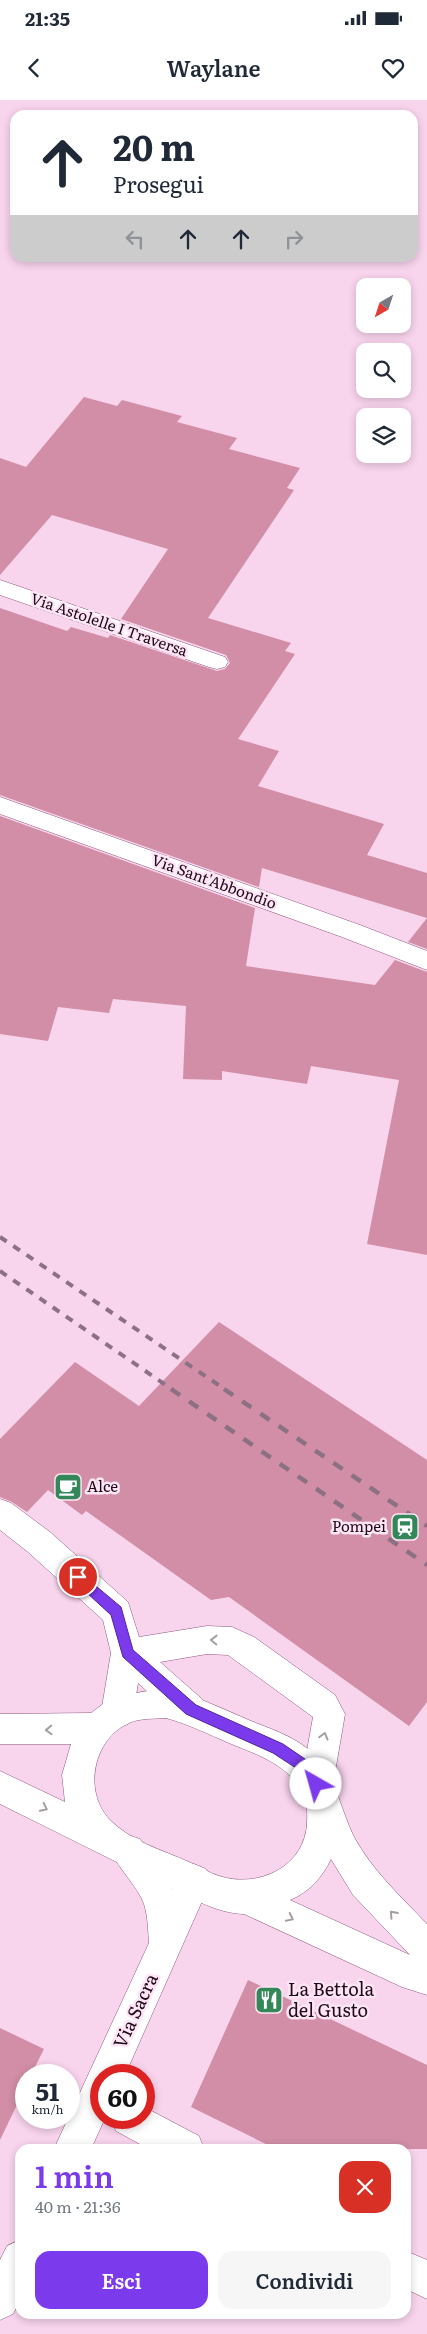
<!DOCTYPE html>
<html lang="it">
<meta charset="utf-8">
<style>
body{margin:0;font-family:Literata,serif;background:#f6f6f7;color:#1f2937;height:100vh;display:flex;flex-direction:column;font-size:19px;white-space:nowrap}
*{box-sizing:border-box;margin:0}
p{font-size:16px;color:#747a83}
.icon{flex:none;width:28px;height:28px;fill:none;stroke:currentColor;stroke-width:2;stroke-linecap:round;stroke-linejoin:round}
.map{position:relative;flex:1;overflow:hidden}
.sheet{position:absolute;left:15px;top:2044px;width:396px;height:175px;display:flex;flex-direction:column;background:#fff;border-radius:15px;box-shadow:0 2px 8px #0003}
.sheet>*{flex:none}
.hud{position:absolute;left:10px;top:10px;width:408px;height:152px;border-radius:15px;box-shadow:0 2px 8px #0003;background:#fff;color:#1f2937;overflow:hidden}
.needle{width:32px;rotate:219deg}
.buttons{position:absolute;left:356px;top:178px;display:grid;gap:10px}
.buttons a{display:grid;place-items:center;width:55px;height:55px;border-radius:10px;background:#fff;box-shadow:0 2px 8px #0003;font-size:25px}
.speed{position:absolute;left:15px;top:1964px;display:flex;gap:10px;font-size:25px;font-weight:700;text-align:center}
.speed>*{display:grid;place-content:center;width:65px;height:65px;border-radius:50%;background:#fff;box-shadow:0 2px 8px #0003;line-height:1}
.speed small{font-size:12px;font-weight:400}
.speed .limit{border:8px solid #d22;background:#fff;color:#111}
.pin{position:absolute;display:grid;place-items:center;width:42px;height:42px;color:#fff;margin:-21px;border:2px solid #fff;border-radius:50%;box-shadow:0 1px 5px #0007}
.me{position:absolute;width:55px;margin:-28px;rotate:322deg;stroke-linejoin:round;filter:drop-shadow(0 0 4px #0008)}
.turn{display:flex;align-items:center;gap:18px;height:105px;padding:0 20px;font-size:22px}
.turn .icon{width:65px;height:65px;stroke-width:2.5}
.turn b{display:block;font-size:35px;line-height:42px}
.lanes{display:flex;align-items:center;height:48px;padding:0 20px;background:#0003;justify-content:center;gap:25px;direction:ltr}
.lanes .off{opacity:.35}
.round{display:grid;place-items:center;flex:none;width:52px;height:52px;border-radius:15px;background:#f6f6f7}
.head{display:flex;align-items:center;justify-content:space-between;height:85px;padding:0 20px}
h1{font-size:30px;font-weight:600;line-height:38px;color:#7c3aed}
.button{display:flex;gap:10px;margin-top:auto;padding:10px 20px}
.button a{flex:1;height:58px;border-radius:15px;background:#7c3aed;color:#fff;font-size:20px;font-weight:600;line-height:58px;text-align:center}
.button a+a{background:#f6f6f7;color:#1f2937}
.status{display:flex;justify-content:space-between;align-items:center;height:35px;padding:0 25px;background:#fff;direction:ltr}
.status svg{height:14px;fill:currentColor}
header{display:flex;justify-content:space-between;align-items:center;height:65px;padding:0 20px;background:#fff;font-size:22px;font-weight:600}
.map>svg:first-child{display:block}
.building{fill:#d18ea6}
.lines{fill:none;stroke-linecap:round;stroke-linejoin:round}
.minor-casing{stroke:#8c587f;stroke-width:1}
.major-casing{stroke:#8c587f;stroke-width:1}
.minor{fill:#fff;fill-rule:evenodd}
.major{fill:#fff;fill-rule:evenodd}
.rail-far1{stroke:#8c7084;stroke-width:4;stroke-dasharray:8 8;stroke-linecap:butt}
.rail{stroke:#8c7084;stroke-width:4.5;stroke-dasharray:11 11;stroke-linecap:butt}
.oneway{stroke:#a59da3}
.route{fill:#7c3aed;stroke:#51269a}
.labels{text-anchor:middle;stroke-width:5;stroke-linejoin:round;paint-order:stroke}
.street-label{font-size:15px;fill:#1e0a19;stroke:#fee5f6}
.poi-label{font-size:15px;fill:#1e0a19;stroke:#fee5f6;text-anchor:start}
.near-poi-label{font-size:18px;fill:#1e0a19;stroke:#fee5f6;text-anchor:start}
.near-street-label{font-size:18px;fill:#1e0a19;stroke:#fee5f6}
</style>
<div class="status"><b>21:35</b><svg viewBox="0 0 49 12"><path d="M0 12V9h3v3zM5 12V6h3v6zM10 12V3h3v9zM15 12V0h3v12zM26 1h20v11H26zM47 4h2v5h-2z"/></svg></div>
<header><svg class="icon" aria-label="back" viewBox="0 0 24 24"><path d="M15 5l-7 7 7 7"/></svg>Waylane<svg class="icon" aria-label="heart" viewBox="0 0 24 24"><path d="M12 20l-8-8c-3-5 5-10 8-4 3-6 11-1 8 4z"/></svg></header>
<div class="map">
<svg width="427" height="2234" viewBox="0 0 427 2234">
<rect width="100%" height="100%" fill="#f8d4ed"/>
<path class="building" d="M84 297 117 306 122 300 182 316 177 322 237 338 229 349 300 368 287 388 294 390 208 518 291 543 285 551 295 554 238 639 279 651 258 686 384 724 367 755 427 773V849L408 842 427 818 262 768 259 787 0 695V508L67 531 71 527 108 538 110 535 217 571 225 569 230 563 226 555 121 519 168 449 52 415 0 475V358L26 367Z
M0 716 255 808 246 866 375 885 395 860 427 872V1155L367 1144 399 980 311 966 307 984 222 971V980L183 979 186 906 113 899 109 913 58 907 48 941 0 934Z
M219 1222 427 1360V1602L409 1626 229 1497 211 1500 86 1411 82 1415 48 1390 27 1412 12 1402 0 1397V1339L75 1262 139 1306Z
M248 1880 427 1965V2049H276L191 2007Z
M0 1928 44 1949 31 1975H26V1986L0 2040Z"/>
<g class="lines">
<defs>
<path id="minor" d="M0 480 225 557 228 562 225 567 217 569 209 567 0 495Z
M0 697 360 825 427 851V870L342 837 0 714Z
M0 1399 11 1403 50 1432 128 1502 139 1537 207 1526 232 1527 254 1537 335 1595 345 1614 333 1684 329 1695 317 1700 305 1695 301 1684 313 1617 228 1555 207 1554 160 1562 202 1599 207 1610 202 1621 191 1625 180 1621 138 1583 133 1613 128 1624 117 1628 106 1624 101 1613 111 1553 103 1520 28 1452 0 1430Z
M128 1735 140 1739 173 1789 182 1769 194 1764 206 1769 211 1781 125 1975H101V2018H105L91 2049H54L149 1843C148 1830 148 1817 144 1804 137 1785 119 1770 111 1751L116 1739Z
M144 2007 199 2036 204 2049H149L116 2031 111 2018H144Z
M20 2140V2200L13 2214 0 2220V2160L7 2146Z
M406 2151 427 2160V2199L406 2189Z"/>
<path id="major" d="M166 1588C196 1596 223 1609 251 1621 276 1631 302 1639 320 1661 336 1681 342 1713 354 1737 372 1770 401 1797 427 1824V1895L402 1887 244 1814C215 1813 191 1797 165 1785 109 1759 55 1731 0 1704V1671L65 1702 62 1675 71 1644H0V1614L91 1613 107 1601 124 1595ZM166 1618C188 1624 208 1634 229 1643 253 1653 279 1661 297 1683 306 1694 308 1708 307 1722 306 1766 259 1789 219 1776 209 1773 199 1766 189 1762 162 1750 130 1741 109 1719 83 1691 93 1639 129 1623 140 1618 154 1619 166 1618ZM331 1759 353 1795 410 1855 290 1800C309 1792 322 1778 331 1759Z"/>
</defs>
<use href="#minor" class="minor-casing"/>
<use href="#major" class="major-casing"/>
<use href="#minor" class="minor"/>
<use href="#major" class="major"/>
<path class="rail-far1" d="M0 1137 226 1290
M0 1171 173 1290"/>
<path class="rail" d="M171 1289 427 1465
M224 1289 427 1426"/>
</g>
<defs><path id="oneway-chevron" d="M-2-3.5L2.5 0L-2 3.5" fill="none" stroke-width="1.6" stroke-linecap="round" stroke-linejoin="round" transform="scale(1.25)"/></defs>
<g class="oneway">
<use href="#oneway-chevron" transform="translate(214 1540) rotate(-179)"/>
<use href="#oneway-chevron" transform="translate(49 1630) rotate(178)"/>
<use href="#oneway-chevron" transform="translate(324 1636) rotate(-75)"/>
<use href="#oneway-chevron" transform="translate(44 1708) rotate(26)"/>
<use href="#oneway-chevron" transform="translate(393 1814) rotate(-132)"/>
<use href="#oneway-chevron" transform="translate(290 1818) rotate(26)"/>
</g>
<path class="route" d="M78 1471 121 1507 133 1550 196 1605 283 1644 305 1659 323 1684 321 1688 316 1690 312 1688 296 1668 273 1653 186 1614 123 1557 111 1515 74 1481 72 1477 74 1473Z"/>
<defs>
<symbol id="cafe-square" viewBox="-11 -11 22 22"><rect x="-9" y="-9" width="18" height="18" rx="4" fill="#338759" stroke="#fee5f6"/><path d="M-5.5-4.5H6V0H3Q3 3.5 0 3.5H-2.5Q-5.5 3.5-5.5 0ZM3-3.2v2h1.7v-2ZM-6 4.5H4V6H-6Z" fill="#fff"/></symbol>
<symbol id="station-square" viewBox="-11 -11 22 22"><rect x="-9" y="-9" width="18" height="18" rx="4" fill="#338759" stroke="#fee5f6"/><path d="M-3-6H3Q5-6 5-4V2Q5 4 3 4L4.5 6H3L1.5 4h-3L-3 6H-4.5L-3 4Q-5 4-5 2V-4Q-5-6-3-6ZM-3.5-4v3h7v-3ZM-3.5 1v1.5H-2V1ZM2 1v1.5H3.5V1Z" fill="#fff"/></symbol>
<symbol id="restaurant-square" viewBox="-11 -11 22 22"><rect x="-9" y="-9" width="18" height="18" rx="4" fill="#338759" stroke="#fee5f6"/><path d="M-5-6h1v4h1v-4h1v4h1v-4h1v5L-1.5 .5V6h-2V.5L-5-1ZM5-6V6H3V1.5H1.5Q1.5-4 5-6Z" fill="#fff"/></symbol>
</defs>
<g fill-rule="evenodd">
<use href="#cafe-square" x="52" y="1371" width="32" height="32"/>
<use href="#station-square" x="389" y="1411" width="32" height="32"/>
<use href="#restaurant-square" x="253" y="1884" width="32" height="32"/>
</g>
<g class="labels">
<g class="street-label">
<text transform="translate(109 525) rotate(19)" y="5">Via Astolelle I Traversa</text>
<text transform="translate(214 782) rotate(20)" y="5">Via Sant'Abbondio</text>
</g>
<g class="poi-label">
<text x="87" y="1392">Alce</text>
<text x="386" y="1432" text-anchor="end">Pompei</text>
</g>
<g class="near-poi-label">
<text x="288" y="1896">La Bettola<tspan x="288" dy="21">del Gusto</tspan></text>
</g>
<g class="near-street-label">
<text transform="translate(136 1911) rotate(-65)" y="6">Via Sacra</text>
</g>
</g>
</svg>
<div class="buttons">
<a><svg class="needle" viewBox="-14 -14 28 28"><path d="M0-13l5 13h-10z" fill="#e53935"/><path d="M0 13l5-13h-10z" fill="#747a83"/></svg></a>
<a><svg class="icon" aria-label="search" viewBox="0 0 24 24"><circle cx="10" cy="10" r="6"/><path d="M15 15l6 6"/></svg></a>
<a><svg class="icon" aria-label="layers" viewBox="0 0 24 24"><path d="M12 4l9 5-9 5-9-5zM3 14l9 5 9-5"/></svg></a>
</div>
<div class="speed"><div>51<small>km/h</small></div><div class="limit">60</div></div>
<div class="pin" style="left:78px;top:1477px;background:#d93025"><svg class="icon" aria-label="arrive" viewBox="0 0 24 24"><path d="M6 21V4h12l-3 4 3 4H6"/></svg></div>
<svg class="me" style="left:316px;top:1684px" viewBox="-20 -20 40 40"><circle r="19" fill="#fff"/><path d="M0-13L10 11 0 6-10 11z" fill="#7c3aed"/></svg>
<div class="hud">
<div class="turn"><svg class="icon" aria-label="ahead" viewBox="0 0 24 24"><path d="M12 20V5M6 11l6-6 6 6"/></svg><div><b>20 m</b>Prosegui</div></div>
<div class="lanes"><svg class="icon off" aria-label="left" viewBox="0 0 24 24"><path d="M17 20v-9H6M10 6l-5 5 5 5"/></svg><svg class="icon" aria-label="ahead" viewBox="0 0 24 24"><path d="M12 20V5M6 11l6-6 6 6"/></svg><svg class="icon" aria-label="ahead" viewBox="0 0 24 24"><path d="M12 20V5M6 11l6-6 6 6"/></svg><svg class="icon off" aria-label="right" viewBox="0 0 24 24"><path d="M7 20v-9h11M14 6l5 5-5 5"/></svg></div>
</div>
<section class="sheet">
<div class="head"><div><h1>1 min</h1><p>40 m · 21:36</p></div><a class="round" style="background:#d93025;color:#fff"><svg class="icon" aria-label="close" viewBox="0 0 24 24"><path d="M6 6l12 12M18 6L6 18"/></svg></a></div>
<div class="button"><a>Esci</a><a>Condividi</a></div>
</section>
</div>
